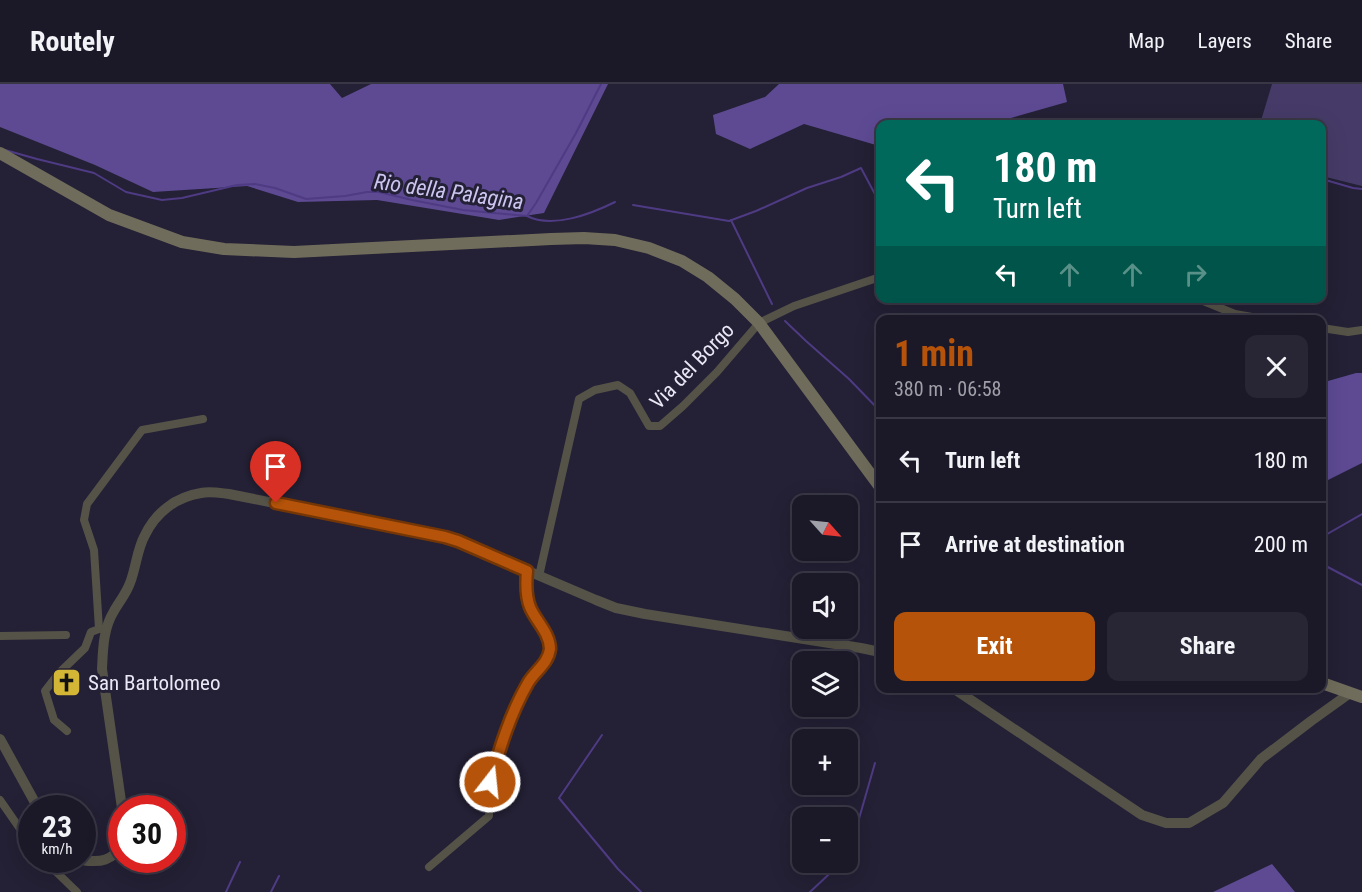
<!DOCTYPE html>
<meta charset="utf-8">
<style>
body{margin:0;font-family:"Roboto Condensed",sans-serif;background:#282534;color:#f1f3f6;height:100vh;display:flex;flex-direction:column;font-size:22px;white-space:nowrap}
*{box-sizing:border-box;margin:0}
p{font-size:20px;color:#a0a0a8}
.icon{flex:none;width:33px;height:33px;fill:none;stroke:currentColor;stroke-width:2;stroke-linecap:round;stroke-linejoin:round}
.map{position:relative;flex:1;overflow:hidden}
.panel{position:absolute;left:876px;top:231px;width:450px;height:378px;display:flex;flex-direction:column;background:#1b1828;border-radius:12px;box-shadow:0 6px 24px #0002,0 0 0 2px #393745}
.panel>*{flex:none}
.guide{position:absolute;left:876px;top:36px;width:450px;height:183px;border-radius:12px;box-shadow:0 6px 24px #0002,0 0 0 2px #393745;background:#00695c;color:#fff;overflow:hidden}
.needle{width:39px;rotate:117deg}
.tools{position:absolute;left:792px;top:411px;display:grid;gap:12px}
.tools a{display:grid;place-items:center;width:66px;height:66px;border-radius:12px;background:#1b1828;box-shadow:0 6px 24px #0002,0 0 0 2px #393745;font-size:30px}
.speed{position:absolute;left:18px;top:711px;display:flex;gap:12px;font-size:30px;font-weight:700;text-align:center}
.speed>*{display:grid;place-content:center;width:78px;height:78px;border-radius:50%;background:#1b1828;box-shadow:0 6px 24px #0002,0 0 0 2px #393745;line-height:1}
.speed small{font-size:15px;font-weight:400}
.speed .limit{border:9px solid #d22;background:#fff;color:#111}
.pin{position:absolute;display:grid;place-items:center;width:51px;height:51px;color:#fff;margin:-62px -26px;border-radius:50% 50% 50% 0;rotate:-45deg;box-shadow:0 0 6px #0007}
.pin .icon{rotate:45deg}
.me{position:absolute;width:66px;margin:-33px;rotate:16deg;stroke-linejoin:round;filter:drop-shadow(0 0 4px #0008)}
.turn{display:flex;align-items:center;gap:21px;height:126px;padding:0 18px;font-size:27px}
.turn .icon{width:78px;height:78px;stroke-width:2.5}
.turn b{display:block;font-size:42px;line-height:51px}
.lanes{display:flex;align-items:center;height:57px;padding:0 18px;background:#0003;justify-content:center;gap:30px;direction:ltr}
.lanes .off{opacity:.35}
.round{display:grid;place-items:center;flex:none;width:63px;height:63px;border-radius:12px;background:#282534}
.head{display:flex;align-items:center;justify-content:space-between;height:102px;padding:0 18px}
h1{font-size:36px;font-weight:700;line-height:45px;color:#b45309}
.cta{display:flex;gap:12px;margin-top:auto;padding:12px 18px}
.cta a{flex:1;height:69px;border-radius:12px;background:#b45309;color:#fff;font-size:24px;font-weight:700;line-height:69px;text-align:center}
.cta a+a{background:#282534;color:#f1f3f6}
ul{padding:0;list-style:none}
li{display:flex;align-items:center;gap:18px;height:84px;padding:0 18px;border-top:2px solid #393745}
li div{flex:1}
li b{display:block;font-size:22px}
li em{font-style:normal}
header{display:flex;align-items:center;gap:36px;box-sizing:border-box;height:84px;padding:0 30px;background:#1b1828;border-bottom:2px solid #393745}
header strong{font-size:28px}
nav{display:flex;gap:33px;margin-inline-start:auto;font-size:21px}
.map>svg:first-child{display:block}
.green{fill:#463b68}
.forest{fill:#5d4a93}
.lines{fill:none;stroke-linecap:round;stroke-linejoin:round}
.stream{stroke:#4e3b83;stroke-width:2}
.minor{stroke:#555248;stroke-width:8}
.tertiary{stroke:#555248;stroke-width:10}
.secondary{stroke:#706c5b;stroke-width:12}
.route-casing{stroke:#753606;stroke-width:15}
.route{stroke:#b45309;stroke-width:10}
.labels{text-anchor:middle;stroke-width:6;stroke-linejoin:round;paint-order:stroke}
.street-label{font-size:21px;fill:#eae8f6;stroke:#242035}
.poi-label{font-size:21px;fill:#eae8f6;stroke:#242035;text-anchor:start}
.water-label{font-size:22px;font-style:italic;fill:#ccc5ef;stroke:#242035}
</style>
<header>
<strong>Routely</strong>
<nav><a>Map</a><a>Layers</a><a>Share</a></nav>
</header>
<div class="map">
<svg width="1362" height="808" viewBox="0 0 1362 808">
<rect width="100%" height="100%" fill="#242035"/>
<path class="green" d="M1272 0H1362V102L1322 92V40H1260Z"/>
<path class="forest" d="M0 0H330L342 14 371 0H608L544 129 499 136 377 116 298 118 247 102 153 108 95 81 0 43Z
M779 0H1063L1067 18 990 40H880V60L876 61 804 40 750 65 716 50 713 31 765 13Z
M1356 289H1362V379L1322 399V302L1328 297Z
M1272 780 1295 808H1213Z"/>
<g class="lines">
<path class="stream" d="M5 66 37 75 94 89 126 108 162 116 182 114 237 101 255 100 275 104 306 115 345 112 367 108H379L412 116 463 126 527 132C552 145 591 130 615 118
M1322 95 1353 104 1362 105
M633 121 729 137 756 127 807 104 841 93 861 84 877 114 880 116
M527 132 536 119 576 49 601 0
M731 136 772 220
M785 237 806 257 849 295 880 327
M1322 453 1362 430
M1322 480 1362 501
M602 651 559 714 618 785 641 808
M848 773 875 679
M226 808 240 778
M271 808 279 792
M810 808 842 778"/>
<path class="minor" d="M1196 214 1235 230 1269 236
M1322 244 1348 248 1362 246
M539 492 579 315 595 306 618 301 630 309 649 342H660L683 322 717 288 759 239 794 222 880 193
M99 545 94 466 84 436 87 420 142 346 203 335
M0 552 66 551
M67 647 54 636 45 607 59 589 85 564 91 548 99 545H104
M0 716 32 762
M44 776 77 808
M429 783 489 732 490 698 505 647 529 598 544 581 550 564 544 545 530 523 526 499 527 487"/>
<path class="tertiary" d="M953 604 1142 731 1166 739H1189L1223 719 1261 675 1311 637 1350 609
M0 655 38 724
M122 724 102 585C103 565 103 545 114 527 119 518 126 510 130 499 136 484 137 465 145 451 156 428 176 413 201 409 210 407 220 409 229 410L445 453 458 457 596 516 616 524 645 530 861 564 880 568
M82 776C100 779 113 777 122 760"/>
<path class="secondary" d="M0 69 109 131 182 158 224 165 294 168 551 155 584 154 615 156 649 164 682 177 708 193 735 215 759 239 880 403
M1322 599 1362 613"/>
</g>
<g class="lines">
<defs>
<path id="route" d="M276 419 445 453 458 457 527 487C526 498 526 513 530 523 535 536 550 549 550 565 548 580 535 587 528 599 510 630 500 664 490 698"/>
</defs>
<use href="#route" class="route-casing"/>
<use href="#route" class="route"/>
</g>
<defs>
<symbol id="church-square" viewBox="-11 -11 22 22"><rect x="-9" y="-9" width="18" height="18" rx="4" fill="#d3b635" stroke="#242035"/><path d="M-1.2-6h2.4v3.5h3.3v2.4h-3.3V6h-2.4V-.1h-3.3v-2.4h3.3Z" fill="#111"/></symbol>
</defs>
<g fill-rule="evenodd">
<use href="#church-square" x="50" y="582" width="33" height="33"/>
</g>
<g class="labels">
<g class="street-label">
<text transform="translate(692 282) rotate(-46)" y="7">Via del Borgo</text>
</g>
<g class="poi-label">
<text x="88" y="606">San Bartolomeo</text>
</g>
<g class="water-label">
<text transform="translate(449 107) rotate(8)" y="8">Rio della Palagina</text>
</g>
</g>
</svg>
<div class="tools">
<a><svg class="needle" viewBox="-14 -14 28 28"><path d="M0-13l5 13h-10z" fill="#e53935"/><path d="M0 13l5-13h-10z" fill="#a0a0a8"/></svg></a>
<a><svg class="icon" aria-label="sound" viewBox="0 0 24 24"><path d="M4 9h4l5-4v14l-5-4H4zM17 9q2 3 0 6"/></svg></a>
<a><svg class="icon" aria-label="layers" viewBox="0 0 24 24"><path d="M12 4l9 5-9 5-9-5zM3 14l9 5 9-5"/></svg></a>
<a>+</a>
<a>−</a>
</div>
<div class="speed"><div>23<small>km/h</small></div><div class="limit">30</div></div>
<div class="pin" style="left:276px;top:419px;background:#d93025"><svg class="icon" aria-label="arrive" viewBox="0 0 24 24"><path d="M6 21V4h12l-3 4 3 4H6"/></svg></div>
<svg class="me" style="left:490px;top:698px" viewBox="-20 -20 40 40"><circle r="17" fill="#b45309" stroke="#fff" stroke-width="3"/><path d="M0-11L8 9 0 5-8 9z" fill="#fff"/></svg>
<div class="guide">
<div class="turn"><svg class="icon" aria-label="left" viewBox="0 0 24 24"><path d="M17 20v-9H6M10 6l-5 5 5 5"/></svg><div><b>180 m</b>Turn left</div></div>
<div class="lanes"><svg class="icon" aria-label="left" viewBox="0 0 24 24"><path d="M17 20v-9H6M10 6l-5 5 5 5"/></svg><svg class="icon off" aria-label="ahead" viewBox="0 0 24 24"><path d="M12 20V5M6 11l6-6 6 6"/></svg><svg class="icon off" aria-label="ahead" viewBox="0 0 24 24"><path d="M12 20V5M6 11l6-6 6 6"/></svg><svg class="icon off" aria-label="right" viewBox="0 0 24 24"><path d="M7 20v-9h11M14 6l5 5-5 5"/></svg></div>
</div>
<section class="panel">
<div class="head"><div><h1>1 min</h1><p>380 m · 06:58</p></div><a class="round"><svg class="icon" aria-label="close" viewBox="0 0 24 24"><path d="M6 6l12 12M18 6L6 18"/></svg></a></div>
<ul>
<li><svg class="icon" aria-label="left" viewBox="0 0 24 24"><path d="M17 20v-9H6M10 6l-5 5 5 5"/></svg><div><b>Turn left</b></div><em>180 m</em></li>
<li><svg class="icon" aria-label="arrive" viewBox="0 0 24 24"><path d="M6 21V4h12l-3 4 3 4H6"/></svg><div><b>Arrive at destination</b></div><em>200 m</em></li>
</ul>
<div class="cta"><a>Exit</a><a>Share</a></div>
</section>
</div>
